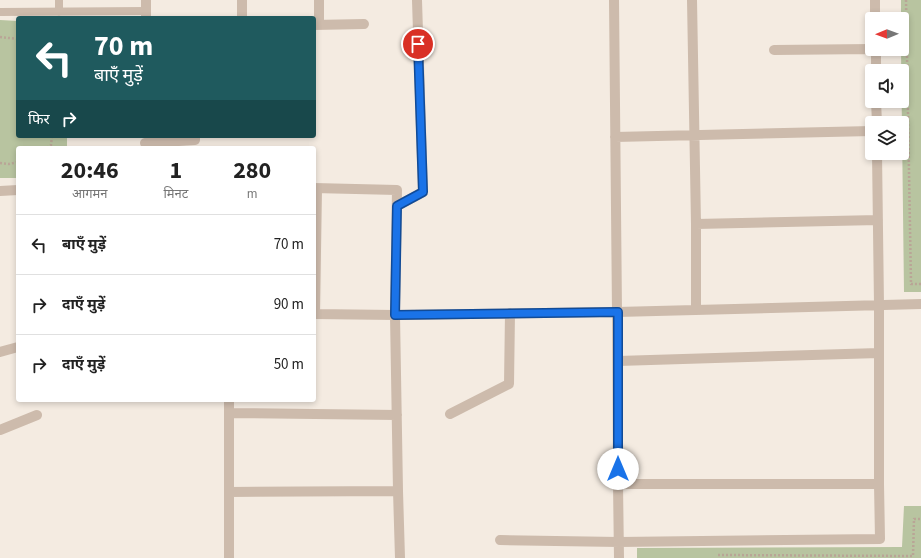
<!DOCTYPE html>
<html lang="hi">
<meta charset="utf-8">
<style>
body{margin:0;font-family:"Source Sans 3","Noto Sans Devanagari",sans-serif;background:#f2f2f2;color:#222;height:100vh;display:flex;flex-direction:column;font-size:15px;white-space:nowrap}
*{box-sizing:border-box;margin:0}
p{font-size:13px;color:#767676}
.icon{flex:none;width:22px;height:22px;fill:none;stroke:currentColor;stroke-width:2;stroke-linecap:round;stroke-linejoin:round}
.map{position:relative;flex:1;overflow:hidden}
.drawer{position:absolute;left:16px;top:146px;width:300px;height:256px;display:flex;flex-direction:column;background:#fff;border-radius:4px;box-shadow:0 2px 6px #0003}
.drawer>*{flex:none}
.hud{position:absolute;left:16px;top:16px;width:300px;height:122px;border-radius:4px;box-shadow:0 2px 6px #0003;background:#1f5a5e;color:#fff;overflow:hidden}
.needle{width:26px;rotate:269deg}
.buttons{position:absolute;left:865px;top:12px;display:grid;gap:8px}
.buttons a{display:grid;place-items:center;width:44px;height:44px;border-radius:4px;background:#fff;box-shadow:0 2px 6px #0003;font-size:20px}
.pin{position:absolute;display:grid;place-items:center;width:34px;height:34px;color:#fff;margin:-17px;border:2px solid #fff;border-radius:50%;box-shadow:0 1px 4px #0007}
.me{position:absolute;width:44px;margin:-22px;rotate:0deg;stroke-linejoin:round;filter:drop-shadow(0 0 3px #0008)}
.turn{display:flex;align-items:center;gap:14px;height:84px;padding:0 12px;font-size:18px}
.turn .icon{width:52px;height:52px;stroke-width:2.5}
.turn b{display:block;font-size:28px;line-height:34px}
.then{display:flex;align-items:center;height:38px;padding:0 12px;background:#0003;gap:8px;font-size:15px}
.eta{display:flex;justify-content:space-evenly;align-items:center;height:68px;text-align:center}
.eta b{font-size:24px;font-weight:700;line-height:28px}
ul{padding:0;list-style:none}
li{display:flex;align-items:center;gap:12px;height:60px;padding:0 12px;border-top:1px solid #e0e0e0}
li div{flex:1}
li b{display:block;font-size:15px}
li em{font-style:normal}
.map>svg:first-child{display:block}
.green{fill:#b8c4a0}
.lines{fill:none;stroke-linecap:round;stroke-linejoin:round}
.path{stroke:#b9a596;stroke-width:2.5;stroke-dasharray:2 2;stroke-linecap:butt}
.lane{stroke:#cdbbac;stroke-width:8}
.street{stroke:#cdbbac;stroke-width:10}
.route-casing{stroke:#114b97;stroke-width:10}
.route{stroke:#1a73e8;stroke-width:7}
</style>
<div class="map">
<svg width="921" height="558" viewBox="0 0 921 558">
<rect width="100%" height="100%" fill="#f4ebe1"/>
<path class="green" d="M901 0H921V292H904L901 49 902 19H901Z
M0 20 18 21V136H67V148H18V178H0Z
M904 506H921V558H637V548L902 547Z"/>
<g class="lines">
<path class="path" d="M906 0 911 284H921
M0 37 18 39
M47 148 51 145 52 136
M0 163 9 164 18 162
M718 555 913 556 914 519H921"/>
<path class="lane" d="M59 0V12
M0 12 146 11"/>
<path class="street" d="M319 0V25
M614 0 617 312 618 484 619 558
M692 0 696 224V310
M875 0V19
M146 18V0
M242 18V0
M314 25 364 24
M876 49V71
M774 50 872 49
M876 101 877 123
M615 137 872 131
M145 143 195 140V136
M314 188 397 190 395 315 398 491 400 558
M0 191 18 190
M397 206 423 192 417 0
M696 224 878 220
M314 314 395 315 617 312 921 304
M315 314 317 189
M0 352 18 347
M618 361 879 353
M229 413 397 415
M450 414 509 384 510 313
M0 430 37 415
M618 484H879
M229 492 398 491
M500 540 619 542 880 539 879 484V305L877 153
M229 558V400"/>
</g>
<g class="lines">
<defs>
<path id="route" d="M418 44 423 192 397 206 395 315 618 312V469"/>
</defs>
<use href="#route" class="route-casing"/>
<use href="#route" class="route"/>
</g>
</svg>
<div class="buttons">
<a><svg class="needle" viewBox="-14 -14 28 28"><path d="M0-13l5 13h-10z" fill="#e53935"/><path d="M0 13l5-13h-10z" fill="#767676"/></svg></a>
<a><svg class="icon" aria-label="sound" viewBox="0 0 24 24"><path d="M4 9h4l5-4v14l-5-4H4zM17 9q2 3 0 6"/></svg></a>
<a><svg class="icon" aria-label="layers" viewBox="0 0 24 24"><path d="M12 4l9 5-9 5-9-5zM3 14l9 5 9-5"/></svg></a>
</div>
<div class="pin" style="left:418px;top:44px;background:#d93025"><svg class="icon" aria-label="arrive" viewBox="0 0 24 24"><path d="M6 21V4h12l-3 4 3 4H6"/></svg></div>
<svg class="me" style="left:618px;top:469px" viewBox="-20 -20 40 40"><circle r="19" fill="#fff"/><path d="M0-13L10 11 0 6-10 11z" fill="#1a73e8"/></svg>
<div class="hud">
<div class="turn"><svg class="icon" aria-label="left" viewBox="0 0 24 24"><path d="M17 20v-9H6M10 6l-5 5 5 5"/></svg><div><b>70 m</b>बाएँ मुड़ें</div></div>
<div class="then">फिर<svg class="icon" aria-label="right" viewBox="0 0 24 24"><path d="M7 20v-9h11M14 6l5 5-5 5"/></svg></div>
</div>
<section class="drawer">
<div class="eta">
<div><b>20:46</b><p>आगमन</p></div>
<div><b>1</b><p>मिनट</p></div>
<div><b>280</b><p>m</p></div>
</div>
<ul>
<li><svg class="icon" aria-label="left" viewBox="0 0 24 24"><path d="M17 20v-9H6M10 6l-5 5 5 5"/></svg><div><b>बाएँ मुड़ें</b></div><em>70 m</em></li>
<li><svg class="icon" aria-label="right" viewBox="0 0 24 24"><path d="M7 20v-9h11M14 6l5 5-5 5"/></svg><div><b>दाएँ मुड़ें</b></div><em>90 m</em></li>
<li><svg class="icon" aria-label="right" viewBox="0 0 24 24"><path d="M7 20v-9h11M14 6l5 5-5 5"/></svg><div><b>दाएँ मुड़ें</b></div><em>50 m</em></li>
</ul>
</section>
</div>
